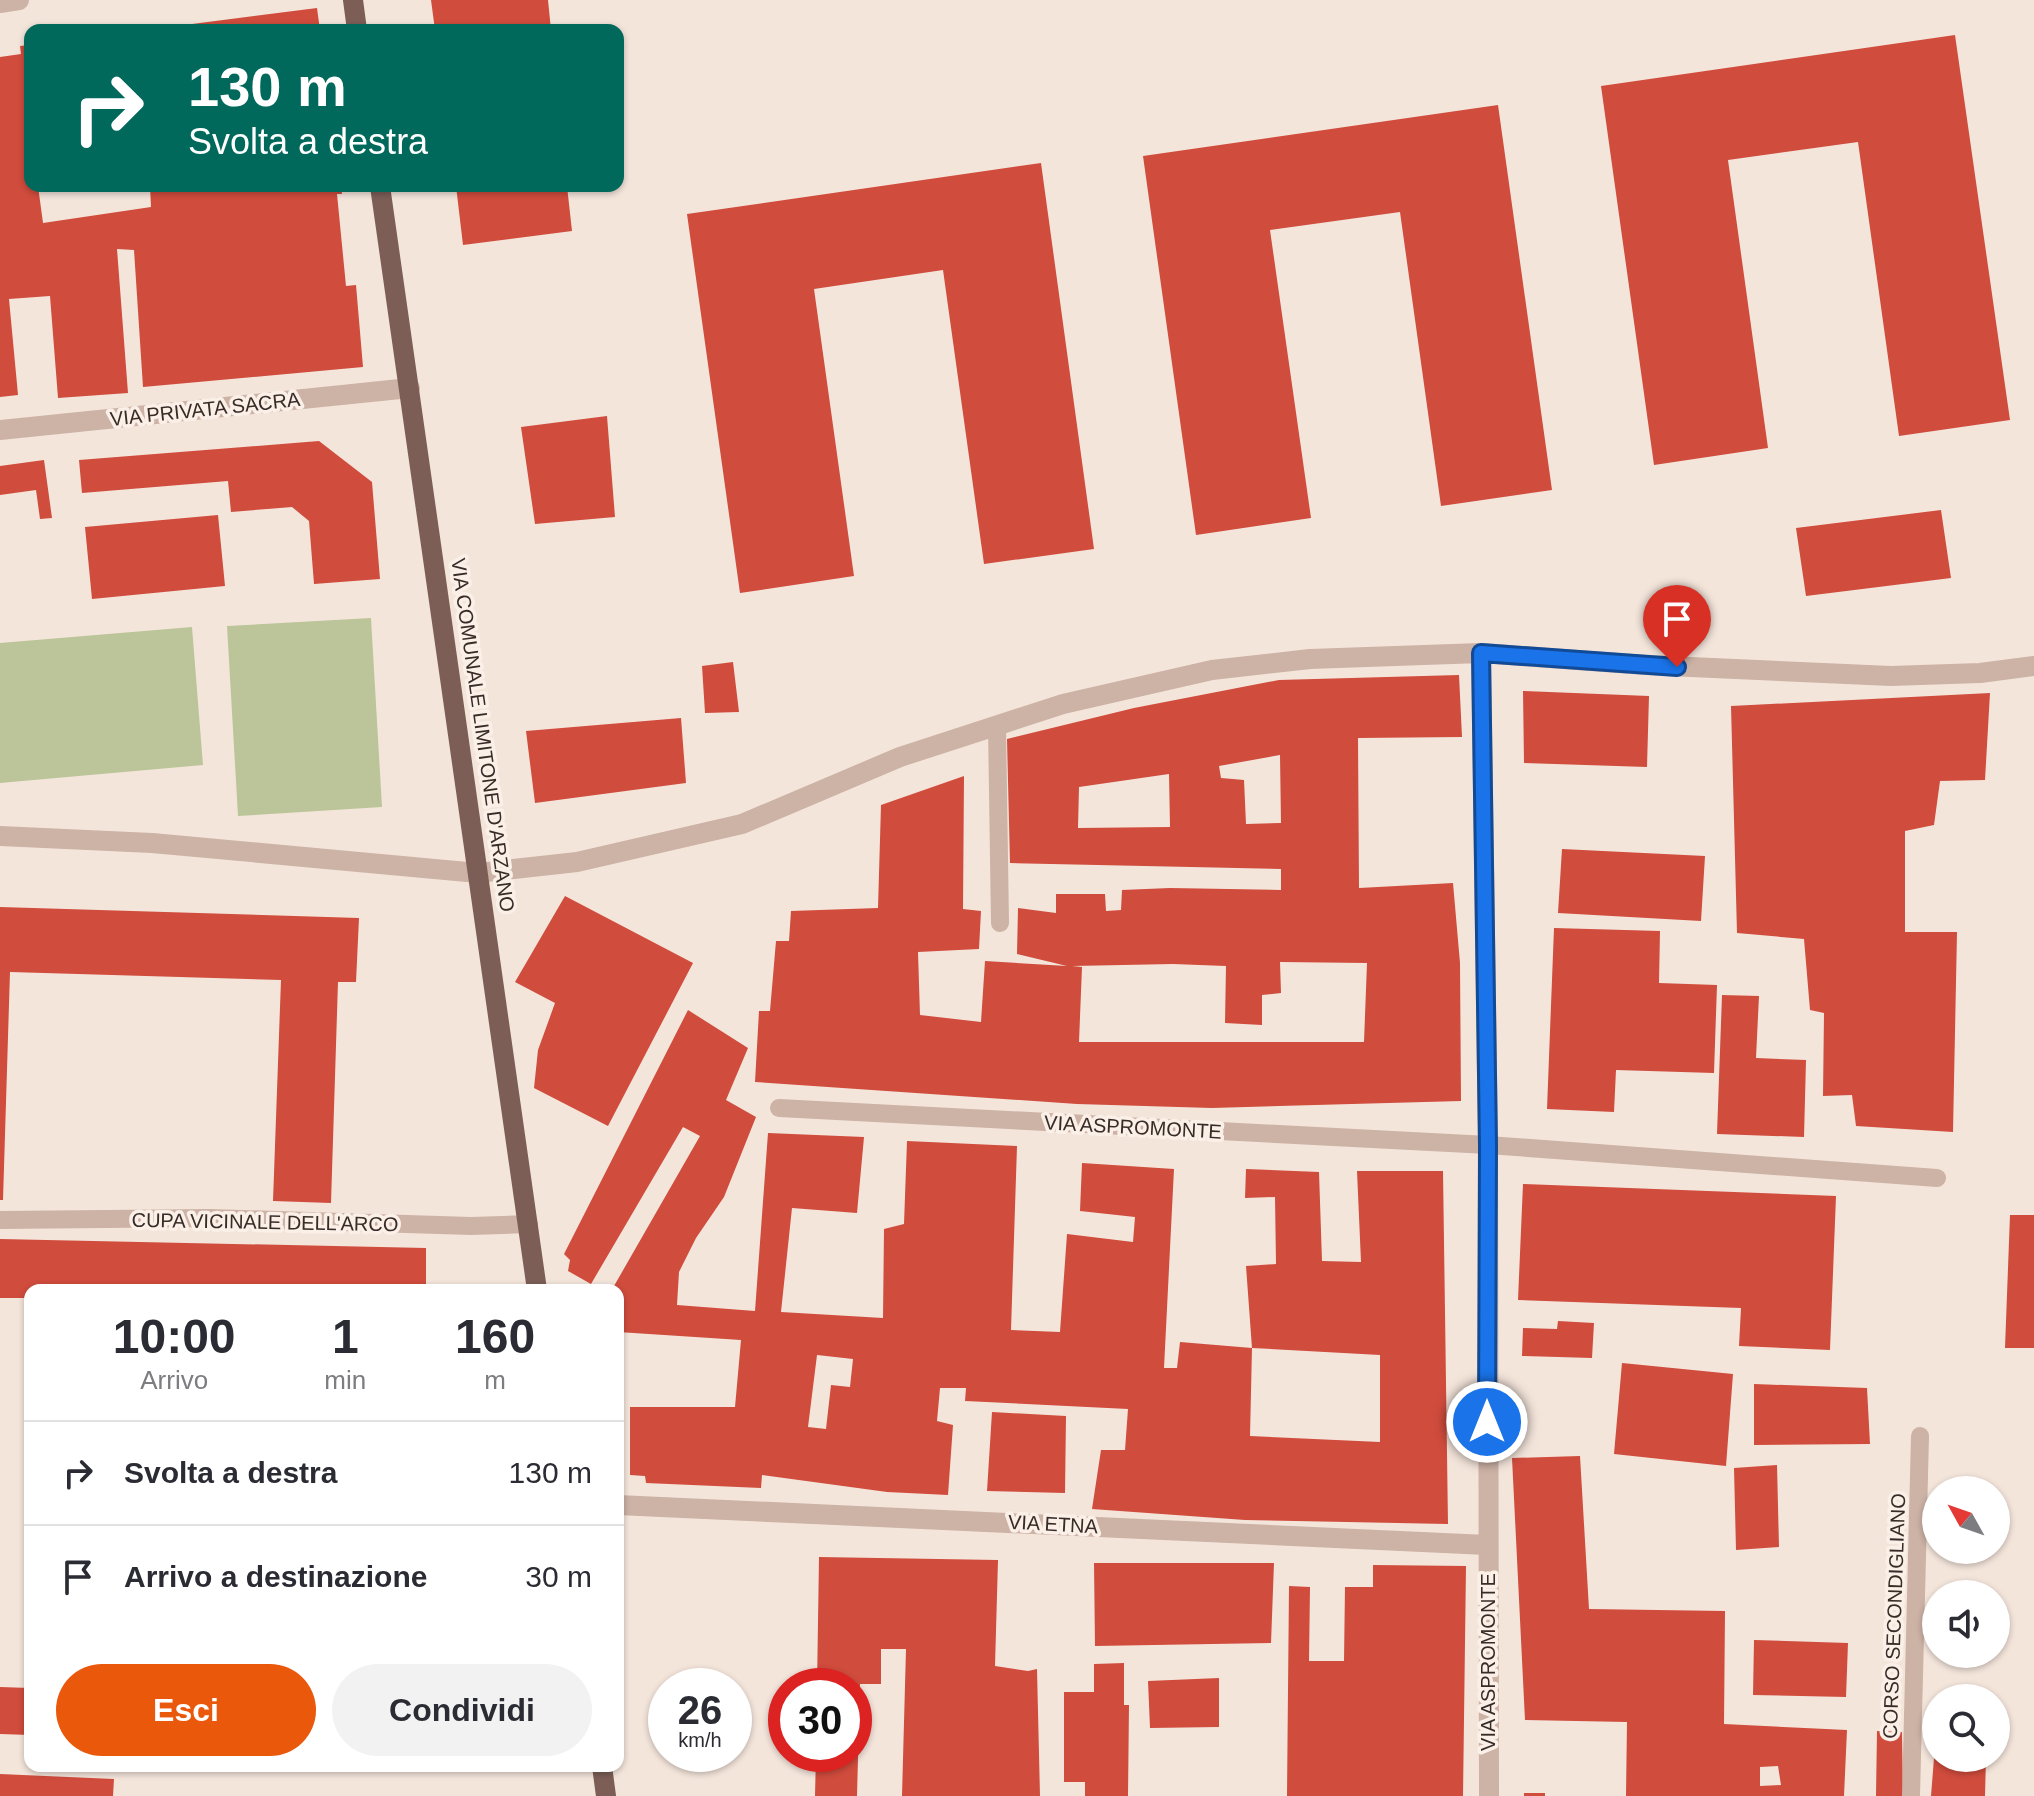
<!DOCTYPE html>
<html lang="it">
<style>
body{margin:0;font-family:Helvetica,sans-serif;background:#f2f2f3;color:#2b2b33;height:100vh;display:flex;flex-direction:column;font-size:30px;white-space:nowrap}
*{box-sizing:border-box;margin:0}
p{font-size:26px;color:#7c7c81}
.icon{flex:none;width:44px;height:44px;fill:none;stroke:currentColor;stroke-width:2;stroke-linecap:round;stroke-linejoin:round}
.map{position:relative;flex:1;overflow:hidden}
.drawer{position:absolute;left:24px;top:1284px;width:600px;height:488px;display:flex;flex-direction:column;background:#fff;border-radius:16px;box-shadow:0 2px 6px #0004}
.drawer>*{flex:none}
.hud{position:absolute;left:24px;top:24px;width:600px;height:168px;border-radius:16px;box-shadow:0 2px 6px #0004;background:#00695c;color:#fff;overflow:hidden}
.needle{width:52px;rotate:310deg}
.controls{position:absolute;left:1922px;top:1476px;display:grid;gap:16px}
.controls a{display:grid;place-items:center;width:88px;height:88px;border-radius:50%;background:#fff;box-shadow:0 2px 6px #0004;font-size:40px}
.speed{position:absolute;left:648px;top:1668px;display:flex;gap:16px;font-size:40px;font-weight:700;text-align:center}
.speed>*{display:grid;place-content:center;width:104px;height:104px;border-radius:50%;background:#fff;box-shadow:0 2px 6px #0004;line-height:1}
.speed small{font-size:20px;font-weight:400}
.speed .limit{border:12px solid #d22;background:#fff;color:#111}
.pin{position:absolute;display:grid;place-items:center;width:68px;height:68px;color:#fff;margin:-82px -34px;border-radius:50% 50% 50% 0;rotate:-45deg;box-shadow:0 0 8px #0007}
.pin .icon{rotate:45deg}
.me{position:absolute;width:88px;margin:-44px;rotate:0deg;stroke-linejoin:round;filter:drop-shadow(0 0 6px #0008)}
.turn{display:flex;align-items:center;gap:28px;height:168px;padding:0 32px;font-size:36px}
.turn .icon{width:104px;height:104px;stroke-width:2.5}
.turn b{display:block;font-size:56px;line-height:68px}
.eta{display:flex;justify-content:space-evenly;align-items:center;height:136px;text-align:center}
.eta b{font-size:48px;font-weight:700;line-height:56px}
.cta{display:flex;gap:16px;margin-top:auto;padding:16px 32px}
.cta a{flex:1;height:92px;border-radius:48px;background:#ea580c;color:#fff;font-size:32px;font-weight:700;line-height:92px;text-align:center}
.cta a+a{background:#f2f2f3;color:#2b2b33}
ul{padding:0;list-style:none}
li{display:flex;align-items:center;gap:24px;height:104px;padding:0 32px;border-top:2px solid #e1e1e2}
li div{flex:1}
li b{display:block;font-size:30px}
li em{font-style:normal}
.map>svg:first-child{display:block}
.green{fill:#bcc59a}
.building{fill:#d04c3d;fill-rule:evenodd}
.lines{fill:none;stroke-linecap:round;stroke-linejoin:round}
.service{stroke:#cdb2a6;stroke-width:18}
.minor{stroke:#cdb2a6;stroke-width:20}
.primary{stroke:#7c5e57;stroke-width:20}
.route-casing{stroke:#114b97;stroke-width:20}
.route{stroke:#1a73e8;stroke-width:14}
.labels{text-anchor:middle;stroke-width:7;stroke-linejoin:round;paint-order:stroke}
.street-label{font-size:20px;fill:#392b27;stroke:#fbf0e8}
</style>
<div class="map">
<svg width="2034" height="1796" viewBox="0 0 2034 1796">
<rect width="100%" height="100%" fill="#f4e5db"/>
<path class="green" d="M371 618 382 807 238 816 227 626Z
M192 627 203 765 0 783V643Z"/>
<path class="building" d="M431 0H548L551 30H435Z
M317 8 320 30H161V28Z
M1955 35 2010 420 1899 436 1858 142 1728 160 1768 448 1654 465 1601 86Z
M30 45V186H38L43 223 151 207 150 186H341L342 194H337L346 286 356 285 363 367 143 387 134 250 117 249 128 393 58 398 50 296 9 299 18 395 0 397V57L21 54 20 46Z
M1498 105 1552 490 1441 506 1400 212 1270 230 1311 518 1196 535 1143 156Z
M1041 163 1094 549 984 564 943 270 814 289 854 576 740 593 687 214Z
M456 186H567L572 231 463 245Z
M607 416 615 517 535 524 521 427Z
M319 441 372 482 380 579 314 584 309 521 292 507 231 512 228 481 82 493 79 460Z
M44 460 52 518 40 519 36 490 0 495V466Z
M1941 510 1951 578 1806 596 1796 528Z
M218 515 225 586 92 599 85 527Z
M733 662 739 712 705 713 702 666Z
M1459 675 1462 737 1358 738 1359 888 1453 883 1460 963 1461 1101 1212 1108 1077 1104 755 1082 759 1011H770L776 941H789L791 911 878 908 881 805 964 776 963 909 981 911 979 949 918 952 920 1015 981 1022 985 961 1067 966 1017 954 1018 908 1056 913V894H1105L1106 911 1121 910 1122 890 1170 888 1281 890V869L1010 863 1007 739 1134 708 1279 680ZM1280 755 1281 823 1246 824 1244 780 1221 778 1219 766ZM1169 774 1170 827 1078 828 1079 787ZM1280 962 1367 963 1364 1042H1079L1082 967 1072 966 1173 964 1226 966 1225 1023 1262 1025V995L1281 993Z
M1523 691 1649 696 1647 767 1524 763Z
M1990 693 1985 780 1940 781 1934 825 1905 831V932H1957L1953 1132 1856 1126 1852 1095 1823 1096 1824 1013 1810 1010 1804 939 1737 933 1731 706Z
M681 718 686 783 535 803 526 731Z
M1562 849 1705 856 1701 921 1558 913Z
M565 896 693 963 608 1126 534 1088 538 1050 555 1003 515 982Z
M0 907 359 918 356 982H338L331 1203 273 1201 281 980 10 972 3 1200H0Z
M1554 928 1660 931 1659 983 1717 985 1714 1073 1616 1070 1614 1112 1547 1109Z
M1722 995 1759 996 1756 1058 1806 1060 1804 1137 1717 1134Z
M688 1010 748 1048 726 1100 756 1117 724 1197 696 1238 679 1272 677 1305 755 1311 768 1133 864 1137 857 1213 792 1208 781 1312 883 1318 884 1229 904 1224 907 1141 1017 1146 1011 1330 1060 1332 1067 1234 1133 1242 1135 1217 1080 1211 1082 1163 1174 1169 1164 1368H1177L1180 1342 1252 1348 1250 1436 1380 1442V1355L1252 1348 1246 1266 1276 1264 1275 1197 1245 1198 1246 1169 1319 1172 1322 1261 1361 1262 1357 1171H1443L1448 1524 1245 1520 1092 1509 1101 1450H1125L1128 1409 965 1401 966 1388H940L937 1421 953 1425 948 1495 887 1492 762 1475 761 1488 646 1483 645 1476 630 1475V1407H735L741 1340 618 1332 622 1301 614 1286 700 1136 683 1127 591 1284 568 1271 570 1260 564 1254ZM817 1355 853 1359 850 1387 831 1385 826 1429 808 1427Z
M1523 1184 1836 1196 1830 1350 1739 1346 1741 1308 1518 1300Z
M2010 1215H2034V1348H2005Z
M0 1239 426 1248V1290H30V1298H0Z
M1558 1321 1594 1323 1592 1358 1522 1356 1523 1328 1557 1329Z
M1622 1363 1733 1374 1726 1466 1614 1454Z
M1754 1384 1867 1388 1870 1444 1754 1445Z
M992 1412 1066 1416 1065 1493 987 1491Z
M1580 1456 1589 1609 1725 1611 1724 1724 1847 1730 1844 1796H1626L1627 1722 1525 1720 1512 1458ZM1778 1766 1781 1785 1760 1786V1767Z
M1777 1465 1779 1547 1736 1550 1734 1468Z
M819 1557 998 1560 995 1666 1028 1671 1037 1669 1040 1796H902L906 1649H881V1684H860L857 1796H815L816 1754H854V1686H817Z
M1094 1563H1274L1271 1643 1095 1646Z
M1373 1565 1466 1566 1463 1796H1287L1289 1586 1310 1587 1309 1661H1344L1345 1587H1373Z
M1754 1640 1848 1643 1846 1697 1753 1695Z
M1124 1663V1705H1129L1128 1796H1085V1782H1064V1692H1094V1664Z
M1219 1678V1727L1150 1728 1148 1681Z
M0 1687 30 1688V1735L0 1734Z
M1877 1731 1902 1732 1903 1796H1876Z
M1934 1758H1986L1985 1796H1931Z
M0 1774 114 1779 113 1796H0Z
M1524 1793H1545V1796H1524Z"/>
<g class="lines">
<path class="service" d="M997 726 1000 923
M779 1108 1488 1145 1937 1178
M0 1220 210 1218 471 1226 529 1224
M1911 1796 1920 1436"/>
<path class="minor" d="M0 3 19 0
M0 430 410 388
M1481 653 1488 1145 1489 1796
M0 836 152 843 478 873 577 862 742 824 900 757 1063 704 1212 670 1310 659 1481 653 1646 665 1891 676 1980 673 2034 666
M618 1505 1487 1545"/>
<path class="primary" d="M353 0 357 30
M380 186 537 1290
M602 1766 606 1796"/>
</g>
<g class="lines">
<defs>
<path id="route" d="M1487 1422 1488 1145 1481 653 1677 667"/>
</defs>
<use href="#route" class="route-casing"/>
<use href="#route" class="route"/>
</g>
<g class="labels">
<g class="street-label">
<text transform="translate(205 409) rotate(-6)" y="7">VIA PRIVATA SACRA</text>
<text transform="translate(483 735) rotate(82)" y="7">VIA COMUNALE LIMITONE D'ARZANO</text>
<text transform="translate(1133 1127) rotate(3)" y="7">VIA ASPROMONTE</text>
<text transform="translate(265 1222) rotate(1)" y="7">CUPA VICINALE DELL'ARCO</text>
<text transform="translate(1053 1524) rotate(3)" y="7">VIA ETNA</text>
<text transform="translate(1894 1616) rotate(-88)" y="7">CORSO SECONDIGLIANO</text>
<text transform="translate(1488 1662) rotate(-90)" y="7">VIA ASPROMONTE</text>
</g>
</g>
</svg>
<div class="controls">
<a><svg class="needle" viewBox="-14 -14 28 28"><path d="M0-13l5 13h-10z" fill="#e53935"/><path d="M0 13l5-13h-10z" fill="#7c7c81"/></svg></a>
<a><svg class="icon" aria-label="sound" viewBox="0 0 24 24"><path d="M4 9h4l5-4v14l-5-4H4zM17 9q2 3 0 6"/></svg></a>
<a><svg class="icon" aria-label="search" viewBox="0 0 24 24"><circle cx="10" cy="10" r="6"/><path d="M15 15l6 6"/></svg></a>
</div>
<div class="speed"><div>26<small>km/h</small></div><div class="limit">30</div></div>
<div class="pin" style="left:1677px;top:667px;background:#d93025"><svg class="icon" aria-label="arrive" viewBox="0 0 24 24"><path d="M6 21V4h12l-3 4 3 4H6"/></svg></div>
<svg class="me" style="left:1487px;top:1422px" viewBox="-20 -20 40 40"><circle r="17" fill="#1a73e8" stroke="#fff" stroke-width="3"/><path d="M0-11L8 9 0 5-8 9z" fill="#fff"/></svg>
<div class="hud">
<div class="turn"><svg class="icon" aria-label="right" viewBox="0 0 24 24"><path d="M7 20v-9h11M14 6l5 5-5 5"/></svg><div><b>130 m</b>Svolta a destra</div></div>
</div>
<section class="drawer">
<div class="eta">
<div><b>10:00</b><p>Arrivo</p></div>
<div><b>1</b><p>min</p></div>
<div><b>160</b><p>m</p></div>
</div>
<ul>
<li><svg class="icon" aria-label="right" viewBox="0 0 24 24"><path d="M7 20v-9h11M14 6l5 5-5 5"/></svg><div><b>Svolta a destra</b></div><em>130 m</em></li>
<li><svg class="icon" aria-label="arrive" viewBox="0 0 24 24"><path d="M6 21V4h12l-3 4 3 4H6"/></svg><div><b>Arrivo a destinazione</b></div><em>30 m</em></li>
</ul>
<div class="cta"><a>Esci</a><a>Condividi</a></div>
</section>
</div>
